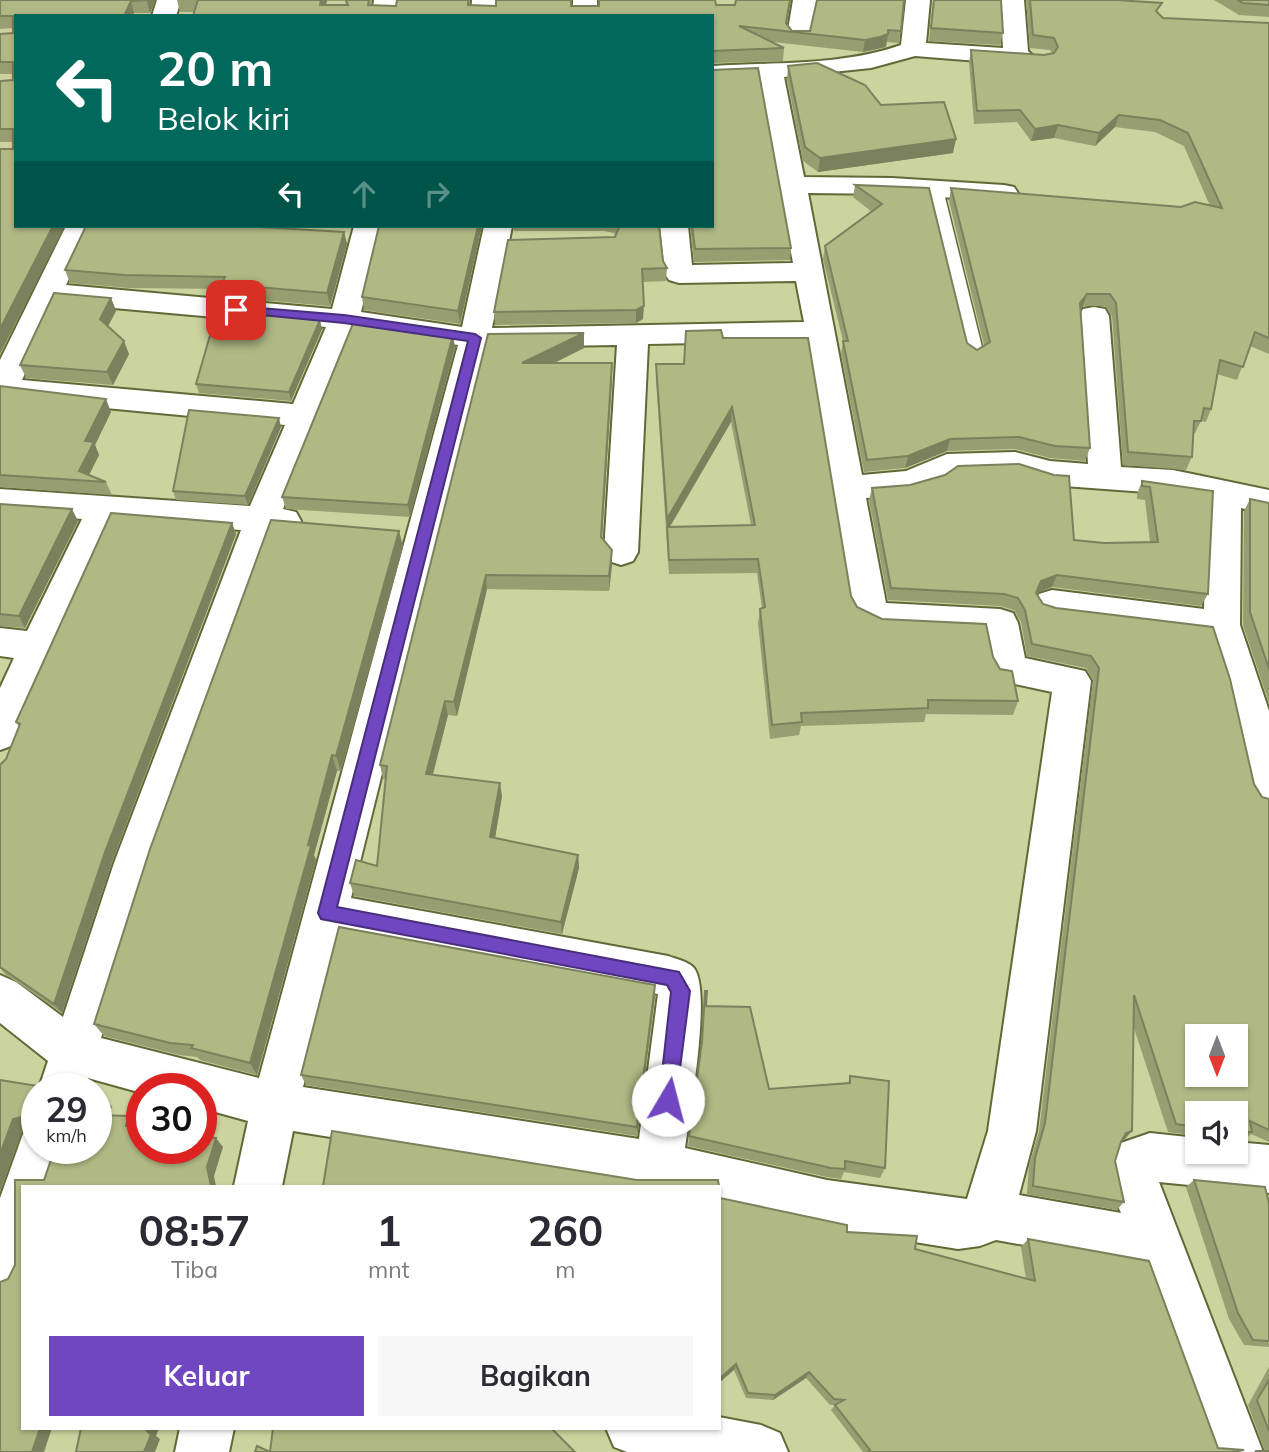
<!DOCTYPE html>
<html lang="id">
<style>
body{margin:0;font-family:Mulish,sans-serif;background:#f7f7f7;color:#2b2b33;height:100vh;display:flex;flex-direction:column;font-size:26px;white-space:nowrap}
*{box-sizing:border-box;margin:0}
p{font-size:23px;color:#7c7c81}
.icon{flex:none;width:38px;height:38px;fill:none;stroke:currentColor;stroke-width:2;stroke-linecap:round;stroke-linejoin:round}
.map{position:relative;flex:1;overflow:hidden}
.details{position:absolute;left:21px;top:1185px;width:700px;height:245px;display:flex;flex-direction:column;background:#fff;border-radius:0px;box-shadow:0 2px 5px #0004}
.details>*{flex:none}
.hud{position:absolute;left:14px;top:14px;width:700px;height:214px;border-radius:0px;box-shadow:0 2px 5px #0004;background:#00695c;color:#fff;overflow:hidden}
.needle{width:46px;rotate:180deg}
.buttons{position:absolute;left:1185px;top:1024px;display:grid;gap:14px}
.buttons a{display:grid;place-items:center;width:63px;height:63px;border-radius:0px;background:#fff;box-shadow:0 2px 5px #0004;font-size:35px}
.speed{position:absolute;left:21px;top:1073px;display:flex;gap:14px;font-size:35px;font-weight:700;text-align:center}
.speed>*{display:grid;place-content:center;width:91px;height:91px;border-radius:50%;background:#fff;box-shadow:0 2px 5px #0004;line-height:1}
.speed small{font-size:18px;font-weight:400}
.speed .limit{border:10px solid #d22;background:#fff;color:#111}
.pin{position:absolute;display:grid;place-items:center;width:60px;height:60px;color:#fff;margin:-30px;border-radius:14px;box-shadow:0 4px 10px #0006}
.me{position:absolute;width:77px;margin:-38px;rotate:8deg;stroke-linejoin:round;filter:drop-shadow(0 0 5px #0008)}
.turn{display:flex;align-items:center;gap:24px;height:147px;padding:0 28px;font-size:32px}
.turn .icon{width:91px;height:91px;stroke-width:2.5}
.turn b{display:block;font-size:49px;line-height:60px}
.lanes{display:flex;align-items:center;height:66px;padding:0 28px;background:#0003;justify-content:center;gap:35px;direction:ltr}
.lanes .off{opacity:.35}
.eta{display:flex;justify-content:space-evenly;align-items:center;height:119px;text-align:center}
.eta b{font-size:42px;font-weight:700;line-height:49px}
.primary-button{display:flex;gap:14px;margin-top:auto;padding:14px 28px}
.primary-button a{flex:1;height:80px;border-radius:0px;background:#7047c0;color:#fff;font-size:28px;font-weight:700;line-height:80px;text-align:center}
.primary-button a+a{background:#f7f7f7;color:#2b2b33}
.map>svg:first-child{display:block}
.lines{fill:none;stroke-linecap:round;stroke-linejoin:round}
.lane-casing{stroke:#626837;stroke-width:3}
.street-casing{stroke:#626837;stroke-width:4}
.lane{fill:#fff;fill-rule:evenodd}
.street{fill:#fff;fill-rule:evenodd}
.wall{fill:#979e72;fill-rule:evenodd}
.shaded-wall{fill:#7b815c}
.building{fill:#b0b884;stroke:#7b815c;stroke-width:2;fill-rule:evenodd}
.route{fill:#7047c0;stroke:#492e7d;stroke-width:2}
</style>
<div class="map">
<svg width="1269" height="1452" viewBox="0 0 1269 1452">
<rect width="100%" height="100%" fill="#cbd39e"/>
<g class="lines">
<defs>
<path id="lane" d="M935 184 943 189 984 355 975 361 966 355 927 189Z"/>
<path id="street" d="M157 0H181L176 16H152Z
M374 0H398L396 16H372Z
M472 0H496L495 16H471Z
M573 0H597V16H573Z
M793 0H817L807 41H791L787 36Z
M906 0H930L926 43 1003 48 1000 0H1024L1028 51 1034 57 1031 62 1016 64 915 56 871 68 784 77 804 177 892 178 1004 185 1014 187 1018 193 1014 199 1004 201 892 194 808 193 862 475 906 471 947 454 1015 452 1050 461 1088 464 1079 316 1083 309 1094 307 1105 309 1109 316 1121 467 1173 470 1269 490V514L1241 508 1240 625 1269 711V811L1255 806 1249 794 1226 690 1208 637 1052 618 1039 614 1034 604 1039 594 1052 590 1204 609 1207 508 1211 502 1173 494 1050 485 1015 474 954 476 941 485 906 495 866 498 886 603 1000 609 1013 613 1018 623 1025 658 1085 671 1091 681 1036 1131 1019 1195 1121 1213C1111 1188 1104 1167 1121 1143L1150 1133 1197 1138V1152H1236V1142L1269 1145V1193L1159 1182 1263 1452H1209L1142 1266 996 1240 980 1246 958 1249 827 1228 719 1204V1186H637L293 1131 282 1186H234L248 1121 201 1108V1088H142V1093L88 1078 85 1088H39L48 1061 0 1023V975L16 982 63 1017 114 863 241 530 115 521 14 745 0 750V688L14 658 0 656V628L27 631 82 519 0 513V489L250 506 285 425 0 398V360L66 226H94L66 285 332 309 354 226H382L361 312 462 327 484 226H512L492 328 804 322 796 281 679 283 669 280 665 274 660 226H688L692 265 793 263 759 78 712 80V66C774 62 842 66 901 45ZM58 303 326 327 293 404 22 380ZM355 330 458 345 259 1078 101 1038 156 863 274 533 296 530 301 521 296 512 283 509ZM807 341 851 610 856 620 879 631 984 636 990 670 996 680 1052 692 988 1131 967 1199 827 1180 685 1148C689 1117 713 987 693 967 687 961 676 959 668 956L351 898 488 347 617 345 604 552 609 561 621 565 633 561 638 552 648 344ZM341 935 658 994 639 1139 303 1087Z
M37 1126V1148H65L52 1186H23V1271L18 1284 0 1291V1198L24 1131Z
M719 1417 761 1425 780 1433 788 1452H627L614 1447 606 1428H719Z
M180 1428H234L229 1452H175Z"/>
</defs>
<use href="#lane" class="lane-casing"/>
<use href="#street" class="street-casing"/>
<use href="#lane" class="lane"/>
<use href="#street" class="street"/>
</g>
<path class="wall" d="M0 0H156L150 13H134L133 16H16V226L13 142H0V81L13 80V74H0V34L13 33V28L0 29Z
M177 0H372L371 5 396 6 397 0H470V5L571 6 735 5 791 0 786 24 792 31H810L904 0 899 43 886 42V47L863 52 773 42 784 48 783 61 712 63V16L180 12ZM327 1H345L346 5H326Z
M933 0H1001L1003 33 1000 45 929 41Z
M1026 0H1117L1159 14 1163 18 1269 23V354L1250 346 1237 380 1217 374 1211 409 1206 422 1201 421 1195 433H1193L1192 457 1186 470 1123 465 1112 316 1105 306H1083L1081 309 1090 448 1085 461 1050 458 1015 449 947 451 905 468 864 472 841 353 843 341 823 259 825 246 872 212 853 197 855 185 929 188 967 343 977 350 984 345 949 201 951 188 1181 207 1210 206 1184 146 1155 132 1115 127 1095 146 1054 138 1031 141 1017 122 974 124 969 62 971 50 1044 55 1052 53 1050 50 1030 48Z
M1214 0H1269V17L1239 15Z
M788 66 881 105 953 153 818 172 803 161 787 79Z
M379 226H482L460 324 364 310 362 297Z
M513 226H659L663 261 667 268 666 281 643 282V319L636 323 495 325 494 312 615 236 614 233 604 231H514Z
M690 226H712L791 248 790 260 694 262Z
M344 232 347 244 330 306 226 297 224 289 129 288 70 283 65 270Z
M111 298 116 311 108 326 129 354 113 385 26 378 20 365Z
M322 329 291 401 199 393 196 384Z
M584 333V348L554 363H612V379L602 539 612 565 609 591 487 589 457 716 448 715 433 775 502 796 495 838 578 855 579 868 562 934 354 896 350 883 377 866 386 779H383L380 765 488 334Z
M723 338 857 607 882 619 993 657 1018 701 1013 715 926 714 924 722 801 726 799 735 770 739 758 623 760 609 762 608 757 573 669 574 656 379V364H684ZM731 422 751 525 670 527Z
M455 347 410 517 286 509 282 497Z
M0 386 111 412 95 445 99 455 89 475 106 482 112 495 0 487Z
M281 427 248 505 176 500 173 491Z
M1142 481 1213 491 1208 594 1201 606 1052 587 1037 593 1043 604 1254 784 1262 797 1269 799V1142L1251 1134 1236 1147V1113H1197V1136L1168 1132 1133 1025 1125 1139 1122 1140 1121 1142 1115 1161 1124 1202 1117 1210 1027 1194 1029 1166 1039 1131 1093 680 1086 668 1027 656 1021 622 1014 610 1000 606 888 600 869 500 872 488 1074 540 1104 543 1150 542 1145 500 1137 499V494Z
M1250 499 1269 503V703L1243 625 1244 511Z
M0 504 78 521 25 628 0 626Z
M232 523 236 534 112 862 62 1013 6 975 0 968V765L6 759 19 727 16 722Z
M399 531 403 547 341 771H337L314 855 316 860 257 1075 200 1060 197 1057 179 1055 104 1036 94 1024Z
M655 985V996L637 1136 306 1085 301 1075Z
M705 991 706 1006 769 1089 848 1083 850 1076 885 1168 880 1178 844 1172 841 1179 827 1177 688 1146 701 1049Z
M0 1080 37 1088V1143L30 1136 29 1127 23 1129 0 1191Z
M1194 1180 1269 1203V1347L1244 1345 1229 1319 1186 1187Z
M720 1198 1026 1279 1021 1247 1028 1239 1218 1448 1244 1450 1239 1452H863L831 1410 835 1405H830L806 1378 773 1400 746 1398 734 1370Z
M1269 1367V1452H1253L1256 1451H1265L1248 1405Z"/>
<path class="shaded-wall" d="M147 0H156L150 13 147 1Z
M321 0H327V1L322 16 320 5Z
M131 1 134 13 133 16H124Z
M888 34 886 47 863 52 865 40Z
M1119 115 1115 127 1095 146 1099 133Z
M1058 125 1054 138 1031 141 1035 129Z
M956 139 953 153 818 172 820 158Z
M53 226H65L0 354V329Z
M478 226H482L460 324 458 311Z
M344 232 347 244 330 306 327 293Z
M1087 294 1083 306 1076 316 1080 303Z
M111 298 116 311 105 332 100 319Z
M644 306 643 319 636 323V310Z
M320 320 322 329 291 401 289 392Z
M584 333V348L524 378 522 363Z
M453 335 455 347 410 517 408 505Z
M124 341 129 354 113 385 107 372Z
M612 363V379L601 552V537Z
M106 399 111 412 95 445 99 455 86 481 79 471 85 441Z
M732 407 731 422 667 531V527L666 534 667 519Z
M279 418 281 427 248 505 245 496Z
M950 439 947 451 905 468 908 456Z
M72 509 78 521 25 628 19 616Z
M232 523 236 534 112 862 62 1013 54 1004 105 852Z
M399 531 403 547 341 771 336 756Z
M612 550V565L609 591V576Z
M486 575 487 589 457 716 454 702Z
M1057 575 1052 587 1037 593 1041 581Z
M445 701 448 715 429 788 426 774Z
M332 755 337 771 314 855 316 860 257 1075 250 1063Z
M500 783 502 796 493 850 490 837Z
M578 855 579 868 562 934 561 922Z
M655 985V996L637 1136V1127Z
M103 1097 112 1107 104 1124 96 1115Z
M29 1115 37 1124 23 1129 0 1191V1154L13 1119Z
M129 1116 137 1125 134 1135 126 1126Z
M1132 1131 1125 1139 1119 1142 1126 1133Z
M216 1138 223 1147 214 1176 216 1186H211L207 1167Z
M736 1364 734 1370 719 1383V1379Z
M809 1372 806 1378 773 1400 775 1395Z
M40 1428H52L44 1452H32Z
M148 1428H159L156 1436 160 1439 155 1452H144Z"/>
<path class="building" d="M0 0H147L131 1 124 16H16V226H53L0 329V149H13V129H0V81L13 80V62H0V34L13 33V16H0Z
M198 0H321L320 5H348L346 0H369L368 5 396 6 397 0H468V5L496 6V0H571V6H599V0H715L716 5H735L736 0H790L786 23 792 31H810L817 0H904L901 31 888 30V34L880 37 865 40 739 26 784 48 712 51V52V16H193Z
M934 0H1001L1003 33 931 28Z
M1030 0H1117L1162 3 1156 11 1163 18 1269 23V338L1255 332 1243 367 1220 360 1211 409 1204 408 1201 421H1194L1192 457 1128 452 1116 303 1110 294H1087L1080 303 1090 448 1055 446 1019 437 950 439 908 456 867 460 843 341H848L825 246 882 204 855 185 929 188 967 343 977 350 990 342 951 188 1181 207 1195 202 1222 208 1188 133 1160 120 1119 115 1099 133 1058 125 1035 129 1020 110 977 111 971 50 1044 55 1054 53 1058 47 1054 38 1033 35Z
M1238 0H1269V5L1243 3Z
M817 63 865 85 881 105 944 102 956 139 820 158 805 147 788 66Z
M758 68 791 248 695 249 692 226H712V70Z
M86 226H241L344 232 327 293 222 284 225 277 124 275 65 270Z
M379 226H478L458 311 362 297Z
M617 226H659L663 261 667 268 642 269 644 306 636 310 494 312 508 240 615 237 619 228Z
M54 293 111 298 100 319 124 341 107 372 20 365Z
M217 311 320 320 289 392 196 384Z
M354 321 453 335 408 505 282 497Z
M721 330 723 338H808L851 596 857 607 882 619 986 624 993 657 1000 669 1012 671 1018 701 928 700V708L801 713 802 722 772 725 760 609 765 607 758 559 669 560 667 527 755 525 732 407 667 519 656 364H684L686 331Z
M584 333 522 363H612L601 537 612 550 609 576 486 575 454 702 445 701 426 774 500 783 490 837 578 855 561 922 350 883 356 860 377 866 387 766 380 765 488 334Z
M0 386 106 399 85 441 94 442 79 471 106 482 0 475Z
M189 410 279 418 245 496 173 491Z
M1019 464 1054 475 1069 476 1074 540 1104 543 1158 542 1150 487 1142 486V481L1213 491 1208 594 1057 575 1041 581 1036 593 1043 604 1056 608 1213 627 1230 679 1254 784 1262 797 1269 799V1130L1250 1121 1252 1132H1243L1242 1141H1236V1113H1197V1127L1176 1124 1134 995 1132 1131 1126 1133 1121 1142 1115 1161 1124 1202 1033 1186 1035 1158 1045 1123 1099 668 1091 656 1032 644 1025 610 1018 598 1004 594 891 588 872 488 910 485 945 475 958 466ZM1197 1036H1236V1074H1197Z
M1250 499 1269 503V669L1250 612Z
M0 504 72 509 19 616 0 614Z
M111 513 232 523 105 852 54 1004 0 967V765L6 759 20 724 16 722Z
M271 520 399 531 336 756 332 755 308 845 311 846 250 1063 191 1048 193 1045 170 1043 94 1024 150 849Z
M339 927 655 985 637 1127 301 1075Z
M705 991H707L706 1006 750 1007 769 1089 850 1083V1076L889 1081 885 1168 845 1161V1169L831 1168 689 1136 702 1042Z
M0 1080 50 1088H37V1136H30L29 1115 13 1119 0 1154Z
M96 1096 103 1097 96 1114Z
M96 1115 129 1116 126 1126 142 1128V1148H201V1136L216 1138 207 1167 211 1186H23V1428H40L32 1452H0V1282L8 1279 15 1265V1180H44L55 1148H96Z
M332 1131 637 1180H718L719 1186H323Z
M1194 1180 1265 1187 1269 1203V1341L1253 1340 1238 1313Z
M719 1192 720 1198 847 1225V1232L917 1236 915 1249 1035 1281 1028 1239 1149 1261 1218 1448 1244 1450 1231 1452H868L870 1450 835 1405 844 1400 834 1399 809 1372 775 1395 748 1393 736 1364 719 1379Z
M1269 1380V1431L1257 1400Z
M81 1428H148L147 1431 151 1435 144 1452H76Z
M273 1428H553V1430L575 1452H255L257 1446 270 1452Z
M1256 1451H1269V1452H1256Z"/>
<path class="route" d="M236 306 344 315 475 334 481 338 337 907 679 972 690 991 675 1107 668 1110 662 1107 659 1100 671 992 667 985 321 919 318 913 468 341 344 323 232 312 230 310Z"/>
</svg>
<div class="buttons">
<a><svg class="needle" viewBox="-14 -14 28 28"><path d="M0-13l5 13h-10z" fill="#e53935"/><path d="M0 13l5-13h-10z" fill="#7c7c81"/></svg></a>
<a><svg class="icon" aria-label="sound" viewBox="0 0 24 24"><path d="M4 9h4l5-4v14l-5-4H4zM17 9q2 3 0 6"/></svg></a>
</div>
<div class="speed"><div>29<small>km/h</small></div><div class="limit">30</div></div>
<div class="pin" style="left:236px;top:310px;background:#d93025"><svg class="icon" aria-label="arrive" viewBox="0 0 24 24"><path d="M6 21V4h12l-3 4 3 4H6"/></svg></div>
<svg class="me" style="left:668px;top:1100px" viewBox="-20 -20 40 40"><circle r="19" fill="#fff"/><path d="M0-13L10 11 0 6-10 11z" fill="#7047c0"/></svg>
<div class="hud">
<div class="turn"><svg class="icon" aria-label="left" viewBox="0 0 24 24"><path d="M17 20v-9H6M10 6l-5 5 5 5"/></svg><div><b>20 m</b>Belok kiri</div></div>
<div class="lanes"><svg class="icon" aria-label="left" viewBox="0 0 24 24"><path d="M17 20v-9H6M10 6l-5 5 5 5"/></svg><svg class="icon off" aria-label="ahead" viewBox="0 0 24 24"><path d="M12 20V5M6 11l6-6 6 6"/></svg><svg class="icon off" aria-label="right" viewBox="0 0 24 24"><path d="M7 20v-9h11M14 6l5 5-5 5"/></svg></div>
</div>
<section class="details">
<div class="eta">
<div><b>08:57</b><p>Tiba</p></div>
<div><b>1</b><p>mnt</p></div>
<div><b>260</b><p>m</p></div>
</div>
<div class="primary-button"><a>Keluar</a><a>Bagikan</a></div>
</section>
</div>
